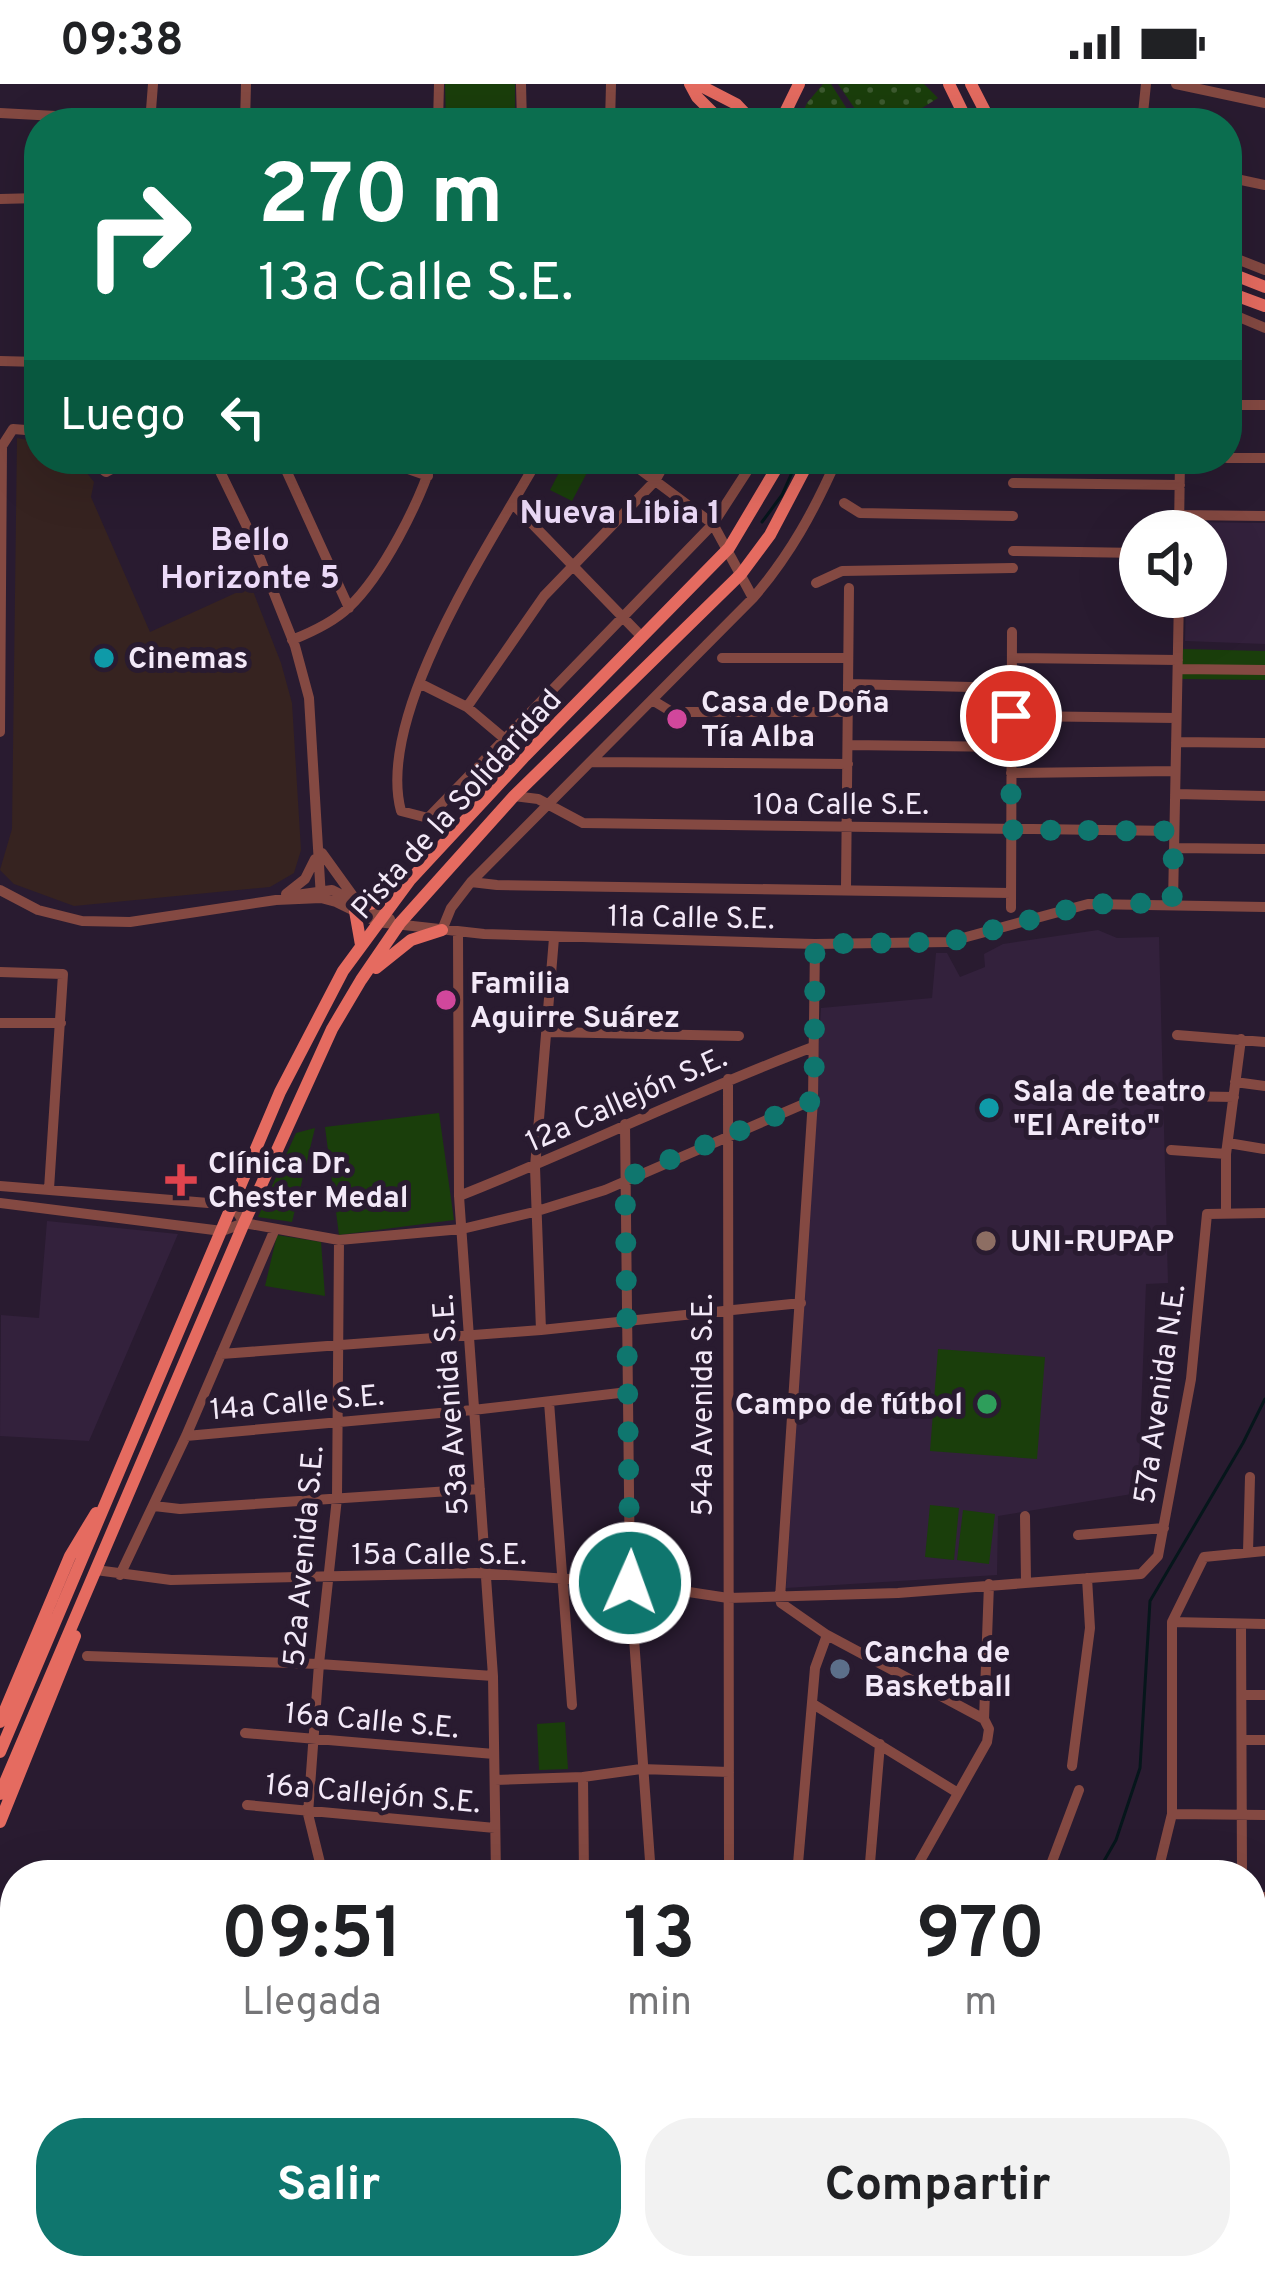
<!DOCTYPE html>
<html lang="es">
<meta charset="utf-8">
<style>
body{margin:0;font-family:Overpass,sans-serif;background:#f2f2f2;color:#202124;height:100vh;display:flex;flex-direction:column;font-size:45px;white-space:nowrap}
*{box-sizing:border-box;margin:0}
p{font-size:39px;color:#757577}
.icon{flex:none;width:66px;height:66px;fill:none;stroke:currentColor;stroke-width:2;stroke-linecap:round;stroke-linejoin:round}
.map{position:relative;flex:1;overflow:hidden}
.side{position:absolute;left:0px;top:1776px;width:1266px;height:420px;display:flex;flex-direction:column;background:#fff;border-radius:48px 48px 0 0;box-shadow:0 12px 48px #0002}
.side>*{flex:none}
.guide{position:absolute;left:24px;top:24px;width:1218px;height:366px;border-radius:48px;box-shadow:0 12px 48px #0002;background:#0b6e4f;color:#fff;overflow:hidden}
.controls{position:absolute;left:1119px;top:426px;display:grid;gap:24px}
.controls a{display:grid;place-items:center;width:108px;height:108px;border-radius:50%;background:#fff;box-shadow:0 12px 48px #0002;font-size:60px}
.pin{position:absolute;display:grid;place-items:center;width:102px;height:102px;color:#fff;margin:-51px;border:6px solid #fff;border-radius:50%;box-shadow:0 3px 12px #0007}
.me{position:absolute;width:132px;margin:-66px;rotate:2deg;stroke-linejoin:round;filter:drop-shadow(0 0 9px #0008)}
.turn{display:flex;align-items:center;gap:42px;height:252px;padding:0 36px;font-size:54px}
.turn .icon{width:156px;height:156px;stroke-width:2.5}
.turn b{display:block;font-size:84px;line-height:102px}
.then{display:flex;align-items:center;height:114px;padding:0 36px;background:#0003;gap:24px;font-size:45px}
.eta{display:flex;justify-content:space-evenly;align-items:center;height:204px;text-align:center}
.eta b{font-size:72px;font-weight:700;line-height:84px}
.primary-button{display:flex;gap:24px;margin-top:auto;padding:24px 36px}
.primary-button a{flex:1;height:138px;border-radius:48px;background:#0f766e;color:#fff;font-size:48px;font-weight:700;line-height:138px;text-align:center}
.primary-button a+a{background:#f2f2f2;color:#202124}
.status{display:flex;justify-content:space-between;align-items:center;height:84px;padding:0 60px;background:#fff;direction:ltr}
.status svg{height:33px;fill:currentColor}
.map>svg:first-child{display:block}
.commercial{fill:#362320}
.built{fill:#33213c}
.green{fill:#1a3e0b}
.garden{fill:url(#garden-dots)}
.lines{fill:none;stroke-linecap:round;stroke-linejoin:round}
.stream{stroke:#06161b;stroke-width:3}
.minor{stroke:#844942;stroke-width:10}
.major{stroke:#e56b60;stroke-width:12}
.route{stroke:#0f766e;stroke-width:21;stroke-dasharray:0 37.8}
.culture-dot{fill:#0f9aa8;stroke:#291b30;stroke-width:4.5}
.hotel-dot{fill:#d1479c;stroke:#291b30;stroke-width:4.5}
.health-dot{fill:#e0444e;stroke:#291b30;stroke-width:4.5}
.education-dot{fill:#8d6e63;stroke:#291b30;stroke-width:4.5}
.leisure-dot{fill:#2e9e5b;stroke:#291b30;stroke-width:4.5}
.service-dot{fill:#5c6f8a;stroke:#291b30;stroke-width:4.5}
.labels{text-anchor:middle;stroke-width:10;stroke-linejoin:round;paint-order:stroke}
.poi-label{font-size:30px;font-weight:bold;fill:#f3e9f8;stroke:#291b30;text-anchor:start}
.street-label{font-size:30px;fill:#f3e9f8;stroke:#291b30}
.neighbourhood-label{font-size:33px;font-weight:bold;fill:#ecdaf8;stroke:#291b30}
</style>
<div class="status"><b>09:38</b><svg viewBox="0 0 49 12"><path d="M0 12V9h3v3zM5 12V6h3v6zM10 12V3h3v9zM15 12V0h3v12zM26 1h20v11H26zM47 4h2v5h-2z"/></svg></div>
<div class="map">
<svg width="1265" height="2196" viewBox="0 0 1265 2196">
<defs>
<pattern id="garden-dots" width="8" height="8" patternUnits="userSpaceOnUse" patternTransform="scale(3)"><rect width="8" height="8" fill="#1a3e0b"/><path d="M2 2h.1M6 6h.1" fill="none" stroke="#3c5a2f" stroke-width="1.8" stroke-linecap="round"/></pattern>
</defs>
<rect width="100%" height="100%" fill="#291b30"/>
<path class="commercial" d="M17 354 39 358V375H76L94 398 91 413 150 548 251 502 281 579 292 619 301 766 294 789 270 803 74 822 14 800 0 786 12 745Z"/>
<path class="built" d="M1187 438 1265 439V560L1185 557 1186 513H1206V447H1187Z
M1098 846 1117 854 1159 853 1168 1199 1146 1200 1138 1409 998 1432 997 1491 786 1504 821 924 932 914 936 869H947L960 893 985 883 984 870 1003 860Z
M47 1137 178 1150 89 1357 0 1352 1 1231 39 1234Z
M1259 2118 1265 2119V2196H1247Z"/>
<path class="green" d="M445 0H515V39H446Z
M566 375 589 385 572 417 550 406Z
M1182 565 1265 567V596L1182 595Z
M439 1029 454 1136 339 1151 325 1043Z
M315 1044 292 1138 258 1133 296 1049Z
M277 1151 321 1158 325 1212 265 1202Z
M938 1265 1045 1273 1037 1375 930 1367Z
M930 1421 959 1424 954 1476 925 1473Z
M963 1426 995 1430 989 1480 957 1476Z
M565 1638 568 1685 539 1686 537 1640Z"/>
<path class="garden" d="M823 0H831L856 39H798L807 19Z
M838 0H924L938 14C911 31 896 42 864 38Z"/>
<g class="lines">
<path class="stream" d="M762 438 782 411 798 375
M1096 1791 1116 1756 1140 1684 1150 1517 1243 1359 1265 1315
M816 2196 822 2181"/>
<path class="minor" d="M521 0 522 39
M1176 0 1265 19
M0 29 150 37
M150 39 153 0
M245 39 246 0
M438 39 439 0
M610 39 611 0
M1142 39 1146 0
M1227 93 1265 101
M0 115 39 114
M1227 171 1265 186
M1227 228 1265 244
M0 277 39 278
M1227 321H1265
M1227 374H1265
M89 375 106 388 130 375
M214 375 250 449 295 562 309 614 321 814
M281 375 349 524
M380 375 428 392
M472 375 478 377
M538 375C491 459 375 630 401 727L428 734 713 440 755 375
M626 375 713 440 753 514
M1013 399 1180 401
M844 419 860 429 1013 432
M513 420 642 553
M1179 431 1265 432
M1179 447 1180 375
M1013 467 1140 469
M816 499 842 487 1013 484
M292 556C312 548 334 538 349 523 383 491 419 419 433 375
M722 574H848
M1012 574 1178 576
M1178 585 1265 586
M421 600 467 623 525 672
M848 600 1012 604
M652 616 672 628H848
M467 623 544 512 655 397 667 375
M1011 632 1176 634
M0 648 2 362 13 345 39 347
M1176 658 1265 659
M848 661 1011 663
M590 678 848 680
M1011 689 1175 687
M1175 710 1265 712
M514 712 538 715 583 739 1174 747
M1174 764 1265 765
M322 769 353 812
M471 798 497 801 1011 809
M846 804 849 504
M0 806 38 826 82 837 130 838 276 816 321 814 336 818 377 838 484 850 815 860 948 858 1088 820 1265 823
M286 810 305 795 315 775
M296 811 332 806 390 835
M1173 819 1179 513
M1011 824 1012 548
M442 846 451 824 471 798 753 514C790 471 814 427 837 375
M458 848 459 1112 493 1592 496 1791
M815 860 813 1016 780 1514 781 1519 827 1551 984 1635 989 1645 987 1658 912 1791
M0 888 63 890 49 1105
M0 939H61
M549 948 739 952
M1177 951 1265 958
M728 995 729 1791
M1235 998 1265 1002
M1174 1012 1234 1013
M625 1040 630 1499 651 1791
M1228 1059 1264 1065
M1171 1066 1226 1070
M0 1102 233 1121 244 1139
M459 1112C579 1065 693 1008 813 963
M0 1119 222 1147 244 1139
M1226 1129V1070L1241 955
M244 1139 339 1156 462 1145 534 1128 605 1106 813 1016
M541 1246 535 1083 554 854
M221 1270 541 1246 801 1219
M549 1318 572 1621
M186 1352 473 1326 628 1308
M154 1422 180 1425 480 1405
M1025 1432 1026 1497
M1078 1451 1164 1444
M1248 1468 1250 1393
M96 1486 171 1496 476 1489 630 1499 728 1514 898 1509 1141 1490 1158 1472 1191 1295 1207 1130 1265 1129
M120 1491 186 1352 275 1145
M1172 1538 1265 1540
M1241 1540 1242 1791
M87 1572 319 1580 493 1592
M1244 1611H1265
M813 1620 958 1709
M984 1635 989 1500
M245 1649 494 1670
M1244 1656H1265
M1072 1682 1090 1544 1087 1494
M495 1696 583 1693
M247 1721 495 1744
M1172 1730 1265 1731
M797 1786 829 1791
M323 1791 308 1730 319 1580 337 1414 339 1156
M584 1791 583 1693 641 1685 729 1688
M797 1791 815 1584 827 1551
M869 1791 880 1660
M1047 1791 1079 1706
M1157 1791 1172 1730V1538L1204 1473 1265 1467
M1251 1813H1265
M1251 1878H1265
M0 1897 9 1877
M1251 1947 1265 1946
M0 1962 15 1972
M1251 2018H1265
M0 2118 15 2142
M129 2181 194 2196
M749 2181 750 2196
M516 2196 518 2181
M620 2196 621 2181
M854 2196 856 2181
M1101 2196 1102 2181
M1217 2196 1219 2181"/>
<path class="major" d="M690 0 697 13 723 39
M697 0 736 20 754 39
M949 0 968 39
M971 0 991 39
M780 39 799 0
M1227 188 1265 203
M1227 208 1265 222
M364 821 393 815
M355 827 361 861
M376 884 411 856 442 846
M0 1638 70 1472 96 1429
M0 1668 280 1008 343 887 410 796 525 672 729 464 782 375
M0 1710 244 1139 332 945 361 896 400 839 514 712 741 490 770 451 810 375
M0 1738 75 1552"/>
</g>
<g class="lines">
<path class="route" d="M630 1499 625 1094 814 1016 815 860 948 858 1088 820 1172 819 1174 747 1011 746V632"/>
</g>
<g class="culture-dot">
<circle cx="104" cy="574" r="12"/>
<circle cx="989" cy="1024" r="12"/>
</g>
<g class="hotel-dot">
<circle cx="677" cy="635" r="12"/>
<circle cx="446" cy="916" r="12"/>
</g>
<path class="health-dot" d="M175 1078h12v12h12v12h-12v12h-12v-12h-12v-12h12z"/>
<circle class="education-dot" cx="986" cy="1157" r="12"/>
<circle class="leisure-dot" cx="987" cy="1320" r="12"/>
<circle class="service-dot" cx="840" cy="1585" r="12"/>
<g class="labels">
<g class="poi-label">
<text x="128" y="584">Cinemas</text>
<text x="701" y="628">Casa de Doña<tspan x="701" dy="34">Tía Alba</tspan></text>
<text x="470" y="909">Familia<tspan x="470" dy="34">Aguirre Suárez</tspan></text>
<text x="1013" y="1017">Sala de teatro<tspan x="1013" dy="34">"El Areito"</tspan></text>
<text x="208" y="1089">Clínica Dr.<tspan x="208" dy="34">Chester Medal</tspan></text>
<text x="1010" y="1167">UNI-RUPAP</text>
<text x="963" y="1330" text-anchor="end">Campo de fútbol</text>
<text x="864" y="1578">Cancha de<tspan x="864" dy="34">Basketball</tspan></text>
</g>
<g class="street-label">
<text transform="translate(456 720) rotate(-48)" y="10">Pista de la Solidaridad</text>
<text x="841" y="730">10a Calle S.E.</text>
<text transform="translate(691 833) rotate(1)" y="10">11a Calle S.E.</text>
<text transform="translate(626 1015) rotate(-24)" y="10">12a Callejón S.E.</text>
<text transform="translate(1159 1310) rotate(-82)" y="10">57a Avenida N.E.</text>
<text transform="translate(297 1318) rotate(-5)" y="10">14a Calle S.E.</text>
<text transform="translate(450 1321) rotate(-94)" y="10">53a Avenida S.E.</text>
<text transform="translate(702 1321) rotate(-90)" y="10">54a Avenida S.E.</text>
<text x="439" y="1480">15a Calle S.E.</text>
<text transform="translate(303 1472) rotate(-85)" y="10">52a Avenida S.E.</text>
<text transform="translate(372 1636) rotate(5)" y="10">16a Calle S.E.</text>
<text transform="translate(373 1709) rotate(5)" y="10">16a Callejón S.E.</text>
</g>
<g class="neighbourhood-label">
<text x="620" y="439">Nueva Libia 1</text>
<text x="250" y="466">Bello<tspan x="250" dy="38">Horizonte 5</tspan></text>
</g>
</g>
</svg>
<div class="controls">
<a><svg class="icon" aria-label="sound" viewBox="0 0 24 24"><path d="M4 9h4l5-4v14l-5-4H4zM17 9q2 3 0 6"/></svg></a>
</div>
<div class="pin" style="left:1011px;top:632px;background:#d93025"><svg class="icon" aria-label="arrive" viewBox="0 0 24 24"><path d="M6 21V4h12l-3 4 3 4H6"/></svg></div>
<svg class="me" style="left:630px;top:1499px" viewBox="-20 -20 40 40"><circle r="17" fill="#0f766e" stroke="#fff" stroke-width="3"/><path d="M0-11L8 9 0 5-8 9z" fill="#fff"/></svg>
<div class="guide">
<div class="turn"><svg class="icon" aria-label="right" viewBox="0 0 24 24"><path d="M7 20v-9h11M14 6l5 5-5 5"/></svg><div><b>270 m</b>13a Calle S.E.</div></div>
<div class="then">Luego<svg class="icon" aria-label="left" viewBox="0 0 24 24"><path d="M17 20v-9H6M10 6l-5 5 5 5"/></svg></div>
</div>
<section class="side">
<div class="eta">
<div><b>09:51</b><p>Llegada</p></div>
<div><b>13</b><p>min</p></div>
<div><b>970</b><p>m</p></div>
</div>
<div class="primary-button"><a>Salir</a><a>Compartir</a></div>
</section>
</div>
